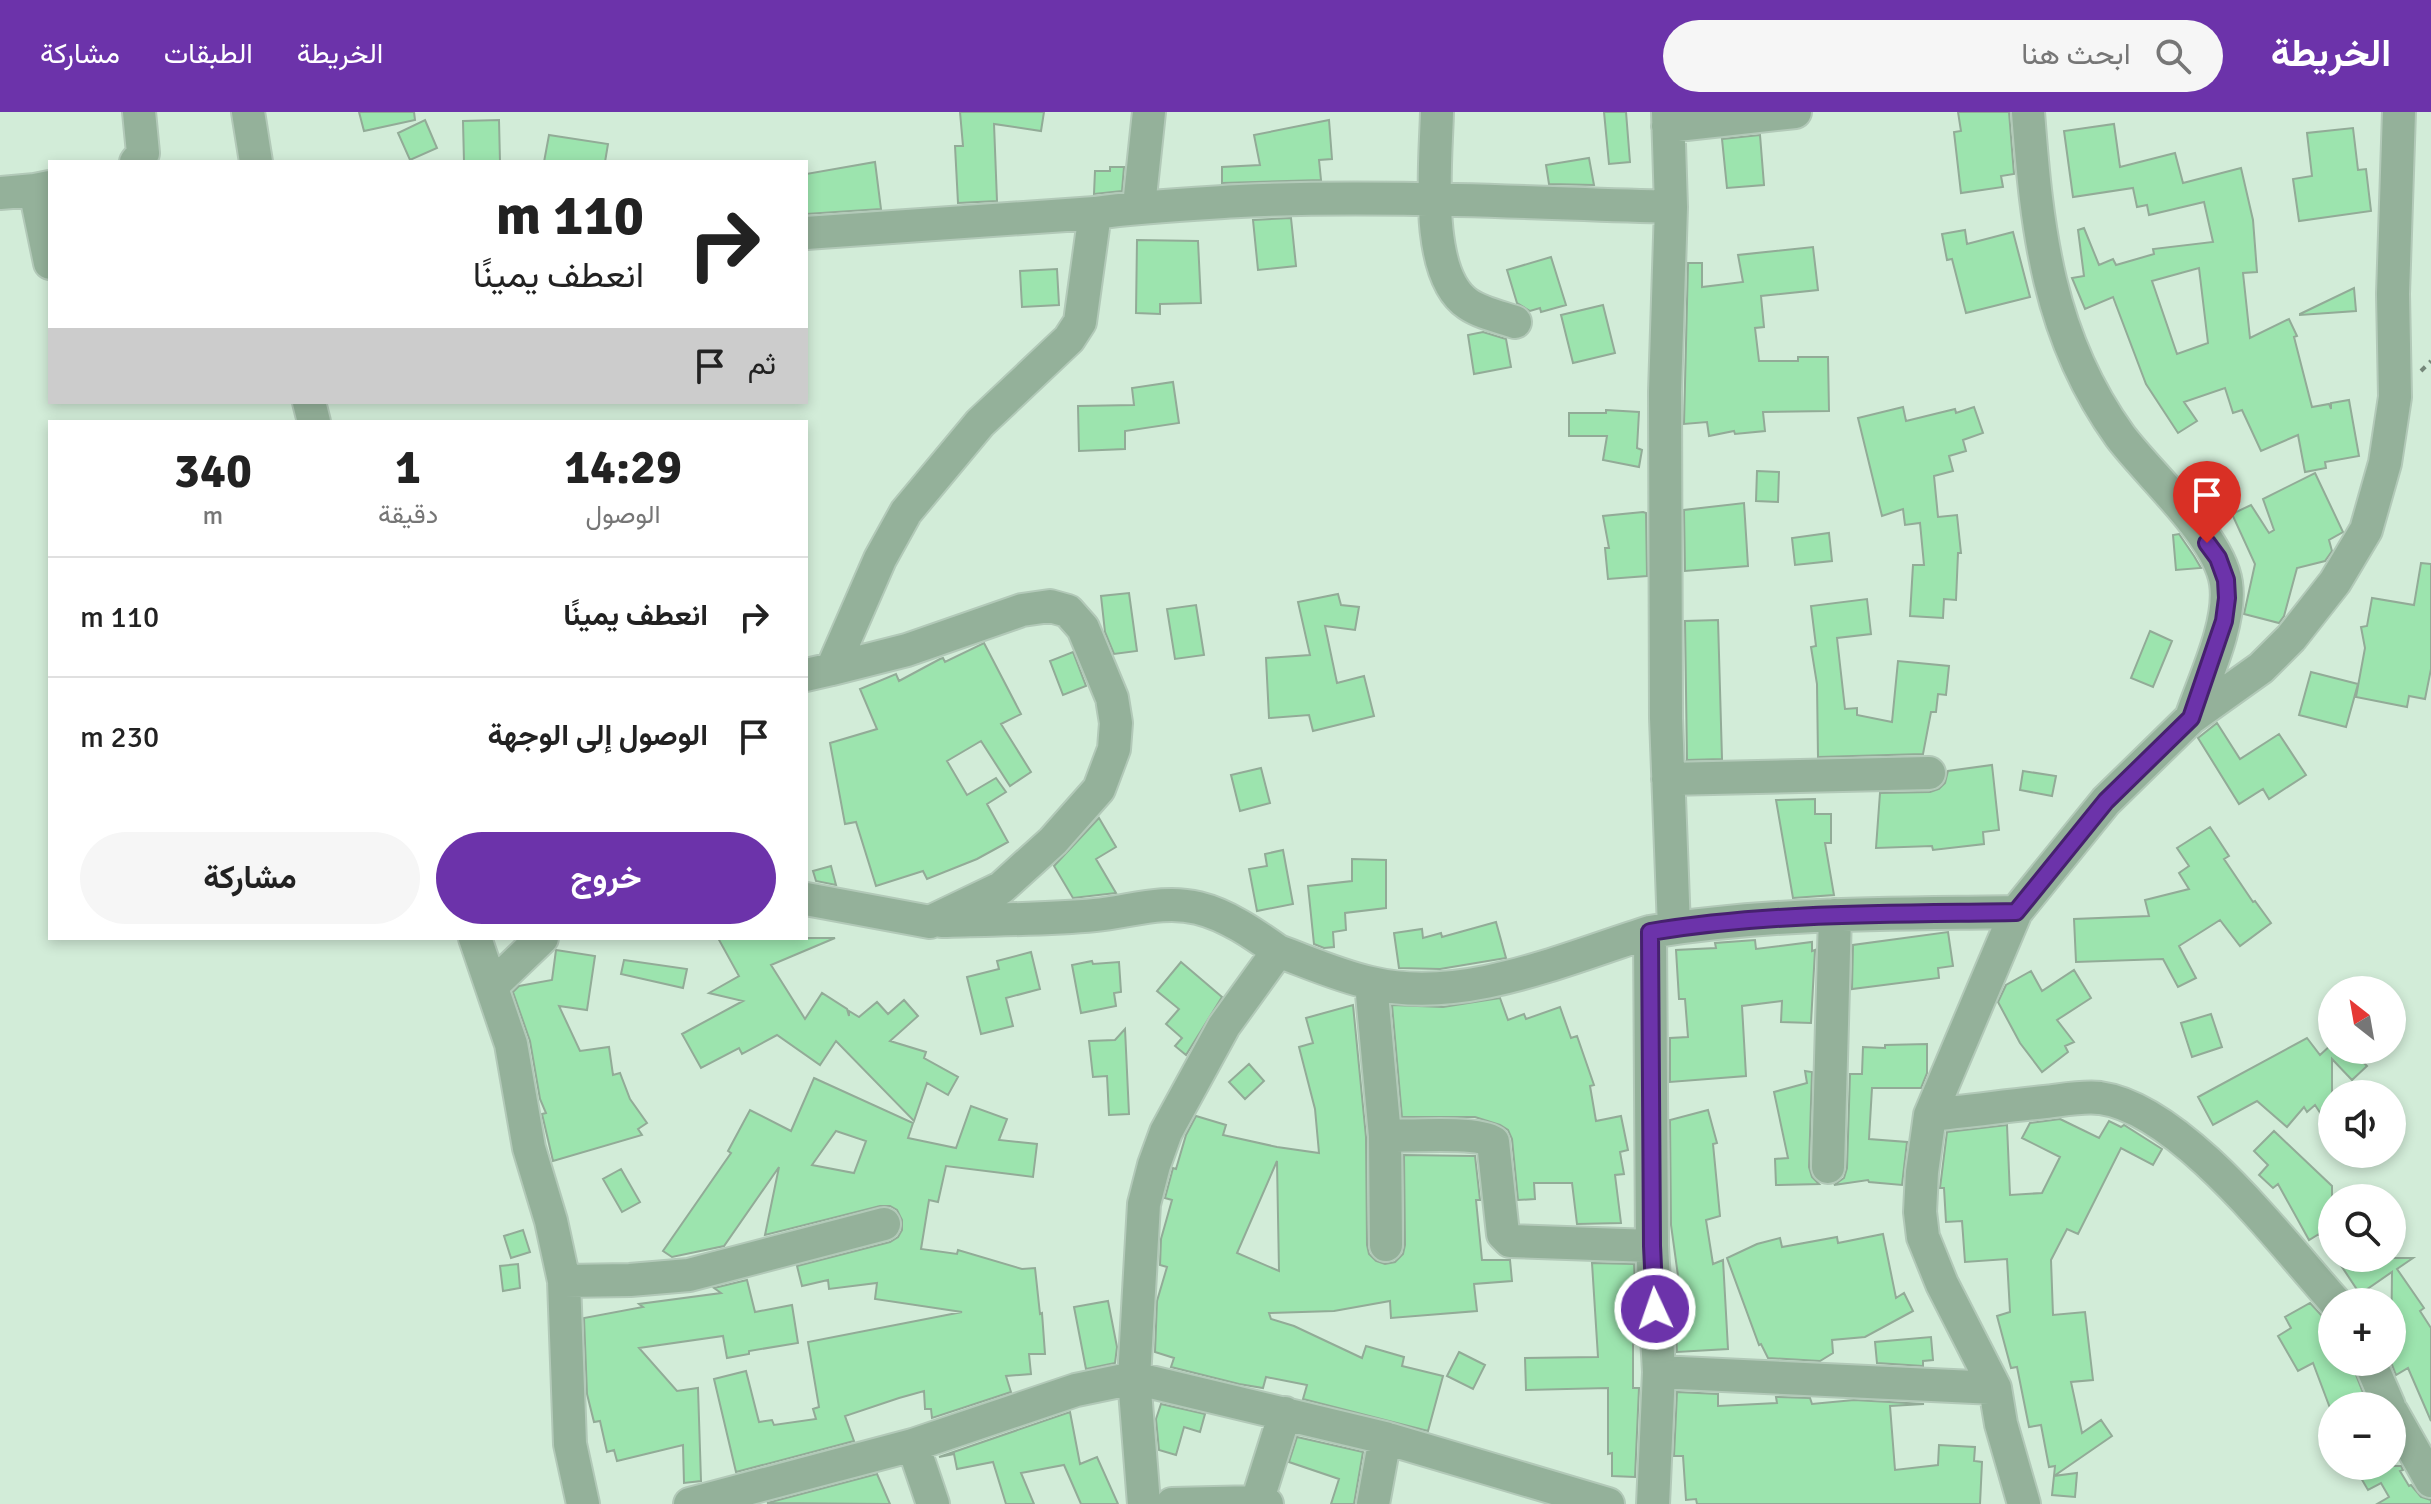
<!DOCTYPE html>
<html lang="ar">
<meta charset="utf-8">
<style>
body{margin:0;font-family:Signika,Vazirmatn,sans-serif;background:#f6f6f6;color:#222;direction:rtl;height:100vh;display:flex;flex-direction:column;font-size:30px;white-space:nowrap}
*{box-sizing:border-box;margin:0}
p{font-size:26px;color:#767676}
.icon{flex:none;width:44px;height:44px;fill:none;stroke:currentColor;stroke-width:2;stroke-linecap:round;stroke-linejoin:round}
.map{position:relative;flex:1;overflow:hidden;direction:ltr}
.panel{position:absolute;left:48px;top:308px;width:760px;height:520px;display:flex;flex-direction:column;background:#fff;border-radius:0px;box-shadow:0 4px 12px #0003;direction:rtl}
.panel>*{flex:none}
.hud{position:absolute;left:48px;top:48px;width:760px;height:244px;border-radius:0px;box-shadow:0 4px 12px #0003;direction:rtl;background:#fff;color:#222;overflow:hidden}
.needle{width:52px;rotate:329deg}
.controls{position:absolute;left:2318px;top:864px;display:grid;gap:16px}
.controls a{display:grid;place-items:center;width:88px;height:88px;border-radius:50%;background:#fff;box-shadow:0 4px 12px #0003;font-size:40px}
.pin{position:absolute;display:grid;place-items:center;width:68px;height:68px;color:#fff;margin:-82px -34px;border-radius:50% 50% 50% 0;rotate:-45deg;box-shadow:0 0 8px #0007}
.pin .icon{rotate:45deg}
.me{position:absolute;width:88px;margin:-44px;rotate:357deg;stroke-linejoin:round;filter:drop-shadow(0 0 6px #0008)}
.turn{display:flex;align-items:center;gap:28px;height:168px;padding:0 32px;font-size:36px}
.turn .icon{width:104px;height:104px;stroke-width:2.5}
.turn b{display:block;font-size:56px;line-height:68px}
.then{display:flex;align-items:center;height:76px;padding:0 32px;background:#0003;gap:16px;font-size:30px}
.eta{display:flex;justify-content:space-evenly;align-items:center;height:136px;text-align:center}
.eta b{font-size:48px;font-weight:700;line-height:56px}
.primary-button{display:flex;gap:16px;margin-top:auto;padding:16px 32px}
.primary-button a{flex:1;height:92px;border-radius:48px;background:#6c33aa;color:#fff;font-size:32px;font-weight:700;line-height:92px;text-align:center}
.primary-button a+a{background:#f6f6f6;color:#222}
ul{padding:0;list-style:none}
li{display:flex;align-items:center;gap:24px;height:120px;padding:0 32px;border-top:2px solid #e0e0e0}
li div{flex:1}
li b{display:block;font-size:30px}
li em{font-style:normal}
header{display:flex;align-items:center;gap:48px;box-sizing:border-box;height:112px;padding:0 40px;background:#6c33aa;color:#fff}
header strong{font-size:38px}
nav{display:flex;gap:44px;margin-inline-start:auto;font-size:28px}
.search{width:560px;height:72px;background:#f6f6f6;display:flex;align-items:center;gap:20px;box-sizing:border-box;padding:0 28px;border-radius:44px;color:#767676;font-size:30px}
.map>svg:first-child{display:block}
.building{fill:#9ce4ae;stroke:#92ab97;stroke-width:2;fill-rule:evenodd}
.lines{fill:none;stroke-linecap:round;stroke-linejoin:round}
.minor-casing{stroke:#b2c9b8;stroke-width:36}
.path{stroke:#758779;stroke-width:4;stroke-dasharray:6 6;stroke-linecap:butt}
.minor{stroke:#94b19a;stroke-width:32}
.route-casing{stroke:#46216e;stroke-width:20}
.route{stroke:#6c33aa;stroke-width:14}
</style>
<header>
<strong>الخريطة</strong>
<div class="search"><svg class="icon" aria-label="search" viewBox="0 0 24 24"><circle cx="10" cy="10" r="6"/><path d="M15 15l6 6"/></svg>ابحث هنا</div>
<nav><a>الخريطة</a><a>الطبقات</a><a>مشاركة</a></nav>
</header>
<div class="map">
<svg width="2431" height="1392" viewBox="0 0 2431 1392">
<rect width="100%" height="100%" fill="#d2ecd8"/>
<path class="building" d="M359 0H414L415 8 364 19Z
M960 0H1044L1041 19 994 12 997 89 958 91 955 34H963Z
M1604 0H1626L1630 50 1609 52Z
M1958 0H2009L2014 62 2001 64 2003 75 1961 81 1954 20 1961 19Z
M425 8 437 36 410 48 398 21Z
M499 8 500 50H464L463 9Z
M1329 8 1332 47 1319 48 1321 68 1222 71V55L1260 53 1254 23Z
M2114 12 2120 55 2175 41 2183 71 2241 56 2253 108 2257 160 2243 161 2250 226 2289 207 2297 224 2294 225 2312 295 2329 292 2331 297V291L2349 288 2359 344 2325 350 2326 356 2305 360 2298 323 2261 339 2242 298 2233 301 2225 276 2184 290 2197 309 2178 321 2146 272 2113 185 2085 197 2072 166 2084 164 2078 118 2084 116 2099 153 2113 147 2116 153 2154 142 2153 137 2213 130 2204 90 2149 103 2147 93 2137 95 2133 76 2073 85 2064 19ZM2199 156 2208 231 2177 242 2152 169Z
M2353 16 2358 58 2366 57 2371 99 2299 109 2293 67 2312 64 2307 21Z
M549 23 608 32 605 50H544Z
M1760 23 1764 73 1727 76 1722 27Z
M1589 46 1594 73 1549 72 1546 53Z
M875 50 881 97 806 102V62Z
M1110 55H1124L1122 79 1094 82 1095 59H1110Z
M1291 106 1296 154 1258 158 1253 108Z
M1965 118 1967 132 2013 120 2030 185 1966 201 1952 147 1947 148 1942 122Z
M1137 128 1198 129 1201 191 1160 192V202L1136 201Z
M1813 135 1818 178 1761 184 1764 215 1755 216 1759 249H1798V245H1828L1829 299 1763 300 1765 319 1735 322 1734 319 1709 324 1707 310 1684 312 1688 151H1702V175L1743 170 1738 143Z
M1551 145 1566 193 1541 200 1540 196 1530 199 1517 191 1507 158Z
M1057 157 1059 193 1022 195 1020 159Z
M2354 176 2356 199 2300 203V202Z
M1603 193 1615 241 1573 251 1561 203Z
M1483 220 1506 227 1511 255 1474 262 1468 223Z
M1173 270 1179 311 1125 319V337L1079 339 1078 294 1134 293 1132 276Z
M1903 295 1906 309 1955 297 1956 301 1974 295 1983 321 1963 328 1966 339 1949 344 1953 359 1934 364 1938 405 1957 403 1961 441H1958L1956 488 1944 487 1943 506 1910 504 1913 453H1924L1920 411 1905 413 1903 397 1882 404 1858 306Z
M1606 298 1639 300 1637 336 1642 338 1639 355 1603 348 1607 324H1569V301H1606Z
M1757 359 1779 360 1778 390 1756 389Z
M2315 361 2343 420 2329 428 2332 439 2325 449 2297 456 2284 504 2279 511 2244 502 2255 452 2232 402 2251 393 2269 421 2274 418 2263 387Z
M1744 391 1748 454 1685 459 1684 398Z
M1643 400 1646 401 1647 464 1608 467 1605 436H1609L1603 404Z
M1829 421 1832 449 1795 453 1792 426Z
M2179 422 2194 444 2201 456 2176 458 2173 423Z
M2421 451 2431 452V557L2425 587 2409 584 2407 595 2356 585 2365 536 2361 515 2367 514 2372 486 2414 493Z
M1129 481 1137 539 1114 542 1105 520 1101 484Z
M1338 482 1341 493 1359 495 1355 518 1325 514 1337 571 1364 564 1374 604 1313 619 1309 603 1269 606 1266 546 1310 543 1298 490Z
M1867 487 1871 522 1837 526 1845 597 1857 596V603L1892 610 1898 549 1949 554 1946 583 1938 582 1936 600H1931L1923 642 1818 645 1817 572 1811 535 1816 534 1811 494Z
M1196 493 1204 543 1175 547 1167 497Z
M1718 508 1722 647 1687 648 1685 509Z
M2150 519 2172 529 2153 575 2131 566Z
M984 531 1021 602 1001 612 1031 660 1010 674 981 629 947 649 967 683 996 666 1006 680 987 692 1008 730 977 747 927 767 923 759 876 774 856 710 845 712 830 631 877 617 860 577 896 562 899 569 940 547 943 546 945 550Z
M1073 540 1086 574 1063 583 1050 549Z
M2311 560 2358 572 2346 615 2299 603Z
M2217 611 2240 647 2279 622 2306 663 2269 687 2263 677 2239 692 2198 626Z
M1992 653 1999 718 1983 720 1984 732 1933 738 1932 734 1876 736 1880 681 1930 680 1939 677 1945 671 1948 659Z
M1261 656 1270 691 1240 699 1231 663Z
M2023 659 2056 664 2052 684 2020 678Z
M1815 687V702H1831V731H1825L1834 783 1793 786 1776 688Z
M1099 706 1116 735 1096 747 1116 781 1073 786 1054 754Z
M2210 715 2229 744 2224 747 2253 790 2255 789 2271 811 2240 834 2220 808 2179 834 2196 866 2178 875 2163 847 2076 850 2074 807 2149 804 2145 788 2189 777 2179 761 2189 754 2177 736Z
M1283 738 1293 792 1257 799 1249 757 1267 754 1265 742Z
M1352 747 1386 748V796L1345 801 1346 818 1333 820 1334 835 1324 836 1314 832 1308 774 1352 769Z
M831 754 836 773 816 769 813 759Z
M1496 810 1506 846 1440 857 1399 856 1394 821 1422 817 1423 826 1441 821 1442 825Z
M1948 820 1953 854 1938 856 1939 866 1852 877 1853 833Z
M718 826H835L771 853 805 907 822 881 847 897 849 904V899L859 905 877 890 888 902 904 888 918 904 890 929 926 940 924 946 958 965 948 983 927 971 914 1009 836 929 820 953 777 923 742 942 739 936 701 956 682 922 743 889 709 881 739 864Z
M1755 828 1756 837 1812 830V839L1815 838 1811 911 1781 910 1782 889 1742 894 1746 964 1670 970V926L1688 925 1685 887H1679L1676 838 1716 836 1715 831Z
M556 838 595 844 587 898 559 894 580 939 609 935 613 963 620 961 630 987 647 1011 638 1017 642 1023 553 1049 542 1002 546 1001 540 987 530 929 513 880 519 874 552 868Z
M1031 840 1040 877 1006 886 1013 914 981 922 967 865 999 857 997 849Z
M624 848 687 857 683 876 621 862Z
M1092 849 1093 852 1119 850 1121 880 1114 881 1116 894 1081 901 1072 853Z
M1181 850 1222 885 1186 943 1175 934 1182 926 1166 912 1179 897 1157 879Z
M2074 858 2091 886 2057 908 2074 930 2065 934 2068 940 2042 960 2020 931 1998 890 2006 873 2031 859 2042 879Z
M1500 886 1508 908 1524 902 1526 907 1560 895 1571 926 1577 924 1594 973 1590 974 1596 1009 1621 1004 1628 1038 1620 1040 1624 1062 1615 1063 1621 1111 1577 1112 1572 1071H1534L1535 1087 1518 1088 1512 1027 1508 1018 1500 1013 1475 1005H1402L1392 893 1443 895Z
M1353 893 1366 1025 1367 1133 1369 1142 1376 1149 1385 1152 1395 1150 1403 1142 1405 1133 1404 1043 1475 1044 1480 1088H1476L1482 1148H1510L1512 1169 1474 1172 1477 1199 1391 1206 1390 1189 1334 1199 1269 1201 1271 1207 1294 1214 1362 1246 1366 1234 1404 1245 1402 1254 1443 1264 1428 1319 1303 1287 1307 1273 1266 1265 1263 1276 1239 1272 1171 1255 1174 1246 1155 1240 1157 1189 1167 1155 1160 1153 1161 1127 1172 1088 1165 1086 1173 1056 1176 1057 1186 1023 1196 1004 1226 1013 1223 1023 1277 1035 1319 1041 1315 997 1299 935 1313 931 1306 906ZM1277 1049 1279 1159 1237 1141Z
M2211 902 2222 935 2192 945 2181 911Z
M1125 917 1129 1002 1109 1003 1107 964 1093 965 1089 929 1115 928Z
M2307 926 2320 943 2332 932V938H2351L2367 954 2352 968 2332 947V1019L2315 993 2307 1000 2304 995 2287 1015 2257 989 2213 1013 2198 985Z
M1927 932V961L1921 976H1872L1869 1027 1907 1030 1902 1073 1869 1070 1868 1068 1834 1073 1844 1066 1847 1056 1850 962H1862L1863 935 1885 936V933Z
M1249 952 1264 969 1245 987 1229 970Z
M1805 959 1812 960 1809 1055 1812 1065 1819 1072 1776 1073 1775 1047 1788 1046 1774 980 1807 971Z
M814 966 913 1011 908 1026 956 1036 971 994 1007 1007 999 1028 1037 1032 1033 1065 946 1054 938 1090 929 1088 921 1137 957 1142 958 1138 1022 1157 1035 1156 1040 1202 1042 1201 1045 1242H1029L1031 1262 1006 1264 1011 1280 932 1306 931 1297H925L924 1279 899 1286 845 1304 854 1329 736 1360 714 1267 746 1259 759 1310 772 1308 774 1313 816 1307 813 1297 819 1295 808 1230 962 1200 875 1187 877 1171 829 1177 828 1168 802 1174 797 1154 890 1130 898 1125 902 1118V1108L897 1098 890 1094H880L765 1123 779 1055 724 1134 672 1145 663 1139 731 1041 728 1039 750 998 791 1019ZM836 1019 866 1029 854 1061 812 1053Z
M1708 998 1717 1031 1713 1032 1720 1104 1706 1108 1713 1152 1723 1148 1728 1237 1677 1240 1675 1200H1683L1671 1113 1670 1008Z
M2060 1007 2099 1026 2109 1009 2121 1015 2124 1013 2162 1037 2153 1053 2121 1036 2078 1122 2067 1117 2051 1148 2053 1203 2085 1200 2093 1268 2071 1270 2082 1321 2101 1308 2112 1324 2054 1364 2055 1354 2049 1355 2041 1313 2029 1315 2017 1255 2011 1256 1997 1204 2010 1200 2007 1147 1965 1150 1962 1109 1946 1110 1944 1076H1940L1947 1020 2007 1013 2010 1083 2042 1081 2060 1045 2022 1026 2030 1011Z
M2274 1019 2332 1074V1140L2319 1122 2309 1128 2278 1072 2273 1076 2259 1063 2268 1053 2254 1039Z
M621 1057 640 1090 622 1100 603 1067Z
M523 1118 530 1140 511 1146 504 1124Z
M1883 1122 1896 1186 1904 1181 1913 1199 1865 1225 1832 1228 1833 1241 1820 1249 1768 1246 1761 1232 1759 1233 1727 1146 1757 1132 1780 1126 1782 1135 1837 1125 1838 1131Z
M2336 1146H2413L2397 1157 2424 1196 2420 1199 2431 1216V1309L2408 1256 2396 1263 2391 1250 2392 1160 2360 1182Z
M1592 1151 1634 1152 1638 1231 1633 1232V1276H1639L1635 1365 1612 1364V1341L1608 1342V1276L1526 1278 1525 1246 1598 1245Z
M518 1152 520 1176 503 1179 500 1154Z
M747 1168 755 1200 792 1193 798 1231 749 1239V1242L727 1246 723 1224 639 1236 677 1279 698 1276 701 1369 684 1371 683 1333 617 1349 614 1338 607 1340 600 1309 594 1310 587 1282 584 1206 643 1195 639 1192 721 1181 714 1176Z
M1108 1189 1117 1235 1115 1251 1086 1257 1074 1195Z
M2310 1191 2321 1203 2332 1208V1250H2351L2368 1294 2330 1296 2313 1251 2298 1259 2278 1224 2291 1216 2285 1205Z
M1931 1225 1933 1248 1923 1249V1254L1877 1251 1875 1230Z
M1459 1240 1485 1253 1473 1277 1447 1264Z
M1677 1280 1718 1282V1294L1777 1291 1776 1285 1810 1286 1812 1292 1854 1288 1924 1292 1890 1294 1895 1358 1938 1353 1939 1333 1975 1335 1974 1349 1982 1350 1980 1392H1697L1696 1387 1686 1388 1683 1344H1674Z
M1161 1292 1205 1302 1200 1320 1184 1315 1176 1343 1159 1338 1156 1307Z
M1070 1300 1080 1352 1097 1345 1118 1392H1081L1064 1353 1021 1361 1034 1392H1006L993 1350 957 1357 954 1342 939 1345Z
M1297 1325 1363 1340 1354 1392H1331L1339 1367 1289 1350Z
M2354 1354H2401L2403 1358 2400 1359 2409 1374 2411 1373 2421 1385 2431 1388V1392H2377L2389 1385 2381 1371 2368 1378Z
M2077 1361 2075 1385 2052 1383 2054 1364Z
M877 1362 890 1392 767 1391Z"/>
<g class="lines">
<defs>
<path id="minor" d="M248 0 256 50
M1437 0C1436 48 1423 162 1468 192 1481 201 1500 205 1515 210
M1668 0 1671 95 1665 280 1666 606 1674 816
M2028 0C2037 119 2048 224 2120 324 2149 363 2219 424 2226 471 2232 511 2204 568 2191 606
M1668 14 1795 0
M136 50 143 41 139 0
M50 75 35 78 50 151
M0 81 35 78
M1139 94 1149 0
M806 121 1095 101C1144 94 1192 92 1240 89 1384 82 1527 91 1671 95
M309 290 314 310
M806 563 832 557 880 447 906 400 980 311 1069 227 1080 210 1095 101
M1668 667 1929 661
M806 787 930 810 1001 776 1053 729 1099 677 1114 637 1116 611 1112 586 1083 516 1068 499 1050 494 1022 498 907 538 832 557
M942 809C993 807 1044 808 1095 803 1129 800 1163 787 1198 796 1227 803 1254 822 1278 839
M1650 820 1652 1134 1659 1260 1653 1392
M475 826 511 932 529 1036 551 1109 564 1169 570 1332 583 1392
M1371 871 1385 1024
M493 873 542 826
M1930 1003C1969 999 2007 994 2045 990 2063 988 2082 984 2100 986 2182 997 2281 1130 2335 1190
M1828 1055 1835 803
M1386 1133 1385 1024C1408 1024 1478 1019 1493 1030L1503 1122 1510 1129 1652 1134
M564 1169 630 1168 689 1163 884 1112
M2370 1250 2389 1294
M1659 1260 1995 1276
M2392 1300 2431 1369
M913 1333 933 1392
M1257 1390 1285 1301
M690 1392 913 1333 1076 1278 1134 1266 1385 1326 1608 1392
M1144 1392 1134 1266 1144 1092 1154 1053 1166 1020 1224 914 1278 839C1308 850 1339 864 1371 871 1462 893 1564 847 1650 820 1771 800 1894 802 2016 800
M1172 1392 1257 1390 1267 1392
M1373 1392 1385 1326
M2024 1392 2001 1312 1995 1276 1942 1172 1923 1125 1920 1100 1922 1060 1930 1003 2016 800 2106 689 2191 606 2261 556 2291 526 2335 470 2366 418 2385 351 2395 285 2393 182 2399 0"/>
</defs>
<use href="#minor" class="minor-casing"/>
<path class="path" d="M2421 259 2431 249"/>
<use href="#minor" class="minor"/>
</g>
<g class="lines">
<defs>
<path id="route" d="M1655 1197 1652 1134 1650 820C1771 800 1894 802 2016 800L2106 689 2191 606 2224 509 2227 486 2226 468 2218 446 2207 431"/>
</defs>
<use href="#route" class="route-casing"/>
<use href="#route" class="route"/>
</g>
</svg>
<div class="controls">
<a><svg class="needle" viewBox="-14 -14 28 28"><path d="M0-13l5 13h-10z" fill="#e53935"/><path d="M0 13l5-13h-10z" fill="#767676"/></svg></a>
<a><svg class="icon" aria-label="sound" viewBox="0 0 24 24"><path d="M4 9h4l5-4v14l-5-4H4zM17 9q2 3 0 6"/></svg></a>
<a><svg class="icon" aria-label="search" viewBox="0 0 24 24"><circle cx="10" cy="10" r="6"/><path d="M15 15l6 6"/></svg></a>
<a>+</a>
<a>−</a>
</div>
<div class="pin" style="left:2207px;top:431px;background:#d93025"><svg class="icon" aria-label="arrive" viewBox="0 0 24 24"><path d="M6 21V4h12l-3 4 3 4H6"/></svg></div>
<svg class="me" style="left:1655px;top:1197px" viewBox="-20 -20 40 40"><circle r="17" fill="#6c33aa" stroke="#fff" stroke-width="3"/><path d="M0-11L8 9 0 5-8 9z" fill="#fff"/></svg>
<div class="hud">
<div class="turn"><svg class="icon" aria-label="right" viewBox="0 0 24 24"><path d="M7 20v-9h11M14 6l5 5-5 5"/></svg><div><b>110 m</b>انعطف يمينًا</div></div>
<div class="then">ثم<svg class="icon" aria-label="arrive" viewBox="0 0 24 24"><path d="M6 21V4h12l-3 4 3 4H6"/></svg></div>
</div>
<section class="panel">
<div class="eta">
<div><b>14:29</b><p>الوصول</p></div>
<div><b>1</b><p>دقيقة</p></div>
<div><b>340</b><p>m</p></div>
</div>
<ul>
<li><svg class="icon" aria-label="right" viewBox="0 0 24 24"><path d="M7 20v-9h11M14 6l5 5-5 5"/></svg><div><b>انعطف يمينًا</b></div><em>110 m</em></li>
<li><svg class="icon" aria-label="arrive" viewBox="0 0 24 24"><path d="M6 21V4h12l-3 4 3 4H6"/></svg><div><b>الوصول إلى الوجهة</b></div><em>230 m</em></li>
</ul>
<div class="primary-button"><a>خروج</a><a>مشاركة</a></div>
</section>
</div>
